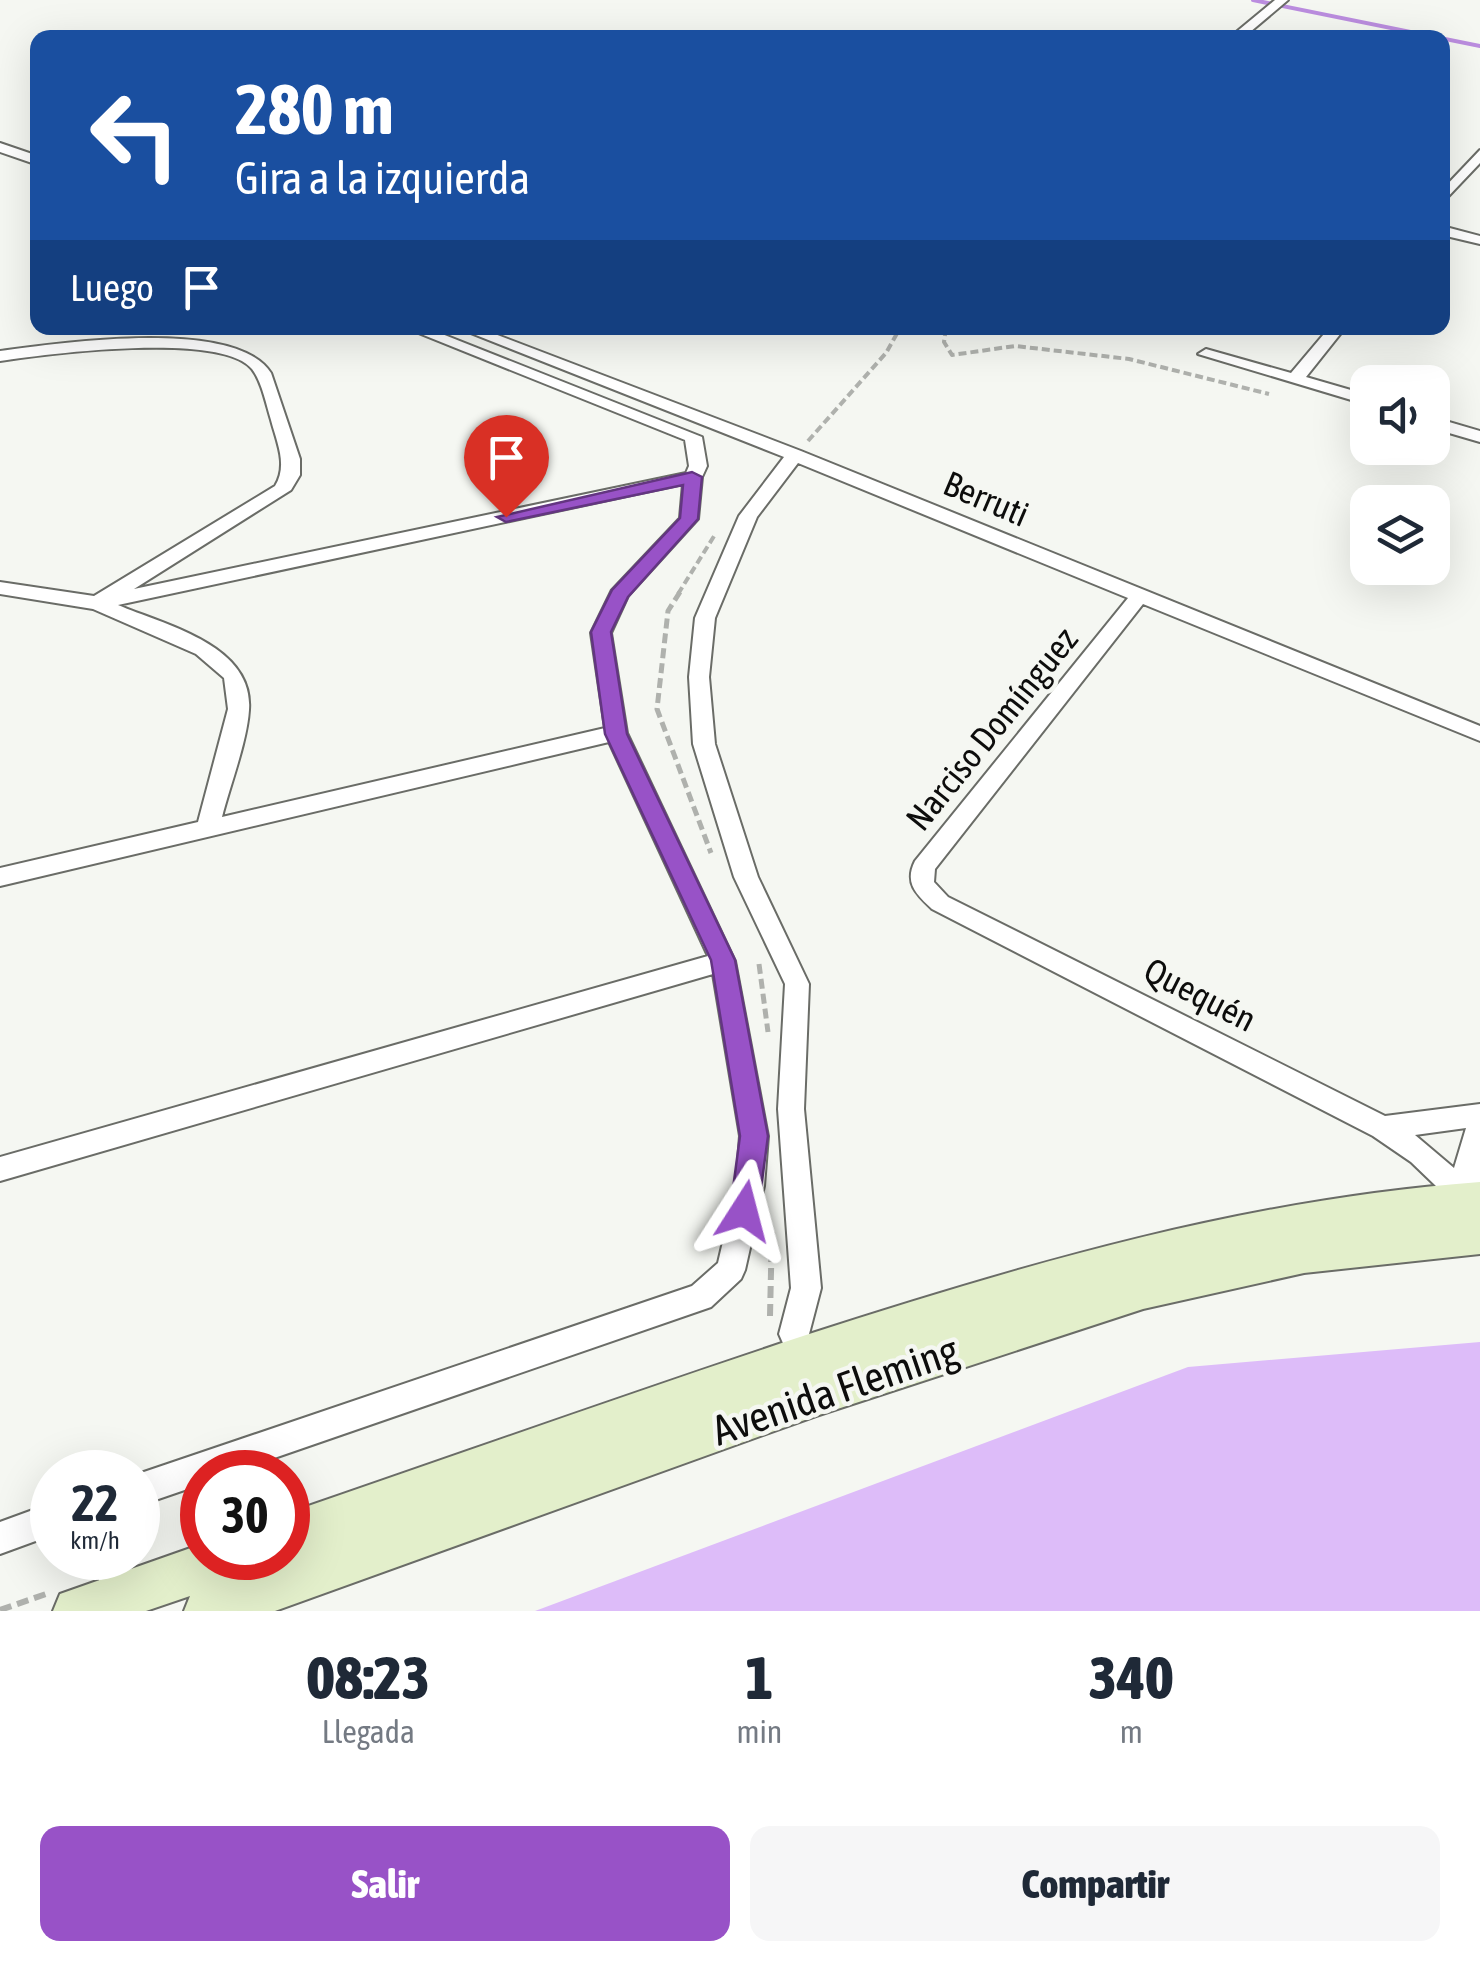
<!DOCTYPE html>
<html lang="es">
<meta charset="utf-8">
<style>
body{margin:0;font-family:"Asap Condensed",sans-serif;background:#f6f6f7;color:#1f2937;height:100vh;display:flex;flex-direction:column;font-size:38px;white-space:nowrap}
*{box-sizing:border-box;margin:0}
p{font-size:32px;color:#747a83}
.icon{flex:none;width:55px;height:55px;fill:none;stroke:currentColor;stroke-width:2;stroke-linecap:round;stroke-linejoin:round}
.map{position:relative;height:1611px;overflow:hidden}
.sheet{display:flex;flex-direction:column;background:#fff;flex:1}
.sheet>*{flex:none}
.banner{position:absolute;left:30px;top:30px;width:1420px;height:305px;border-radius:20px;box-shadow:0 10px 40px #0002;background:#1a4fa0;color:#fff;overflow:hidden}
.controls{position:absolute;left:1350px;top:365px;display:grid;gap:20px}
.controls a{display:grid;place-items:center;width:100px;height:100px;border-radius:20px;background:#fff;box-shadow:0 10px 40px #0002;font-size:50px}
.speed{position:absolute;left:30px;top:1450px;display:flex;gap:20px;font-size:50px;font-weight:700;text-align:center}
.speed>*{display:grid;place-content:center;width:130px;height:130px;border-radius:50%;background:#fff;box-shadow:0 10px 40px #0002;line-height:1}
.speed small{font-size:25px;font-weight:400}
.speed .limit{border:15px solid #d22;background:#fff;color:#111}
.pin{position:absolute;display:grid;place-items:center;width:85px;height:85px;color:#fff;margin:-102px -42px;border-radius:50% 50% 50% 0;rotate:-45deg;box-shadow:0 0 10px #0007}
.pin .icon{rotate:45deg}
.me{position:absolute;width:110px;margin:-55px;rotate:9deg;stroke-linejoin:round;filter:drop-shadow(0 0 8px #0008)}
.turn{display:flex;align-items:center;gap:35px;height:210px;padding:0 40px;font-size:45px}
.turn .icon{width:130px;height:130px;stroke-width:2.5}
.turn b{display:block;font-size:70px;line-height:85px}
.then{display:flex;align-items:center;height:95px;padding:0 40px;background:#0003;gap:20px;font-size:38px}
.eta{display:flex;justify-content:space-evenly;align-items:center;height:170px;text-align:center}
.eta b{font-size:60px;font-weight:800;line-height:70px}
.cta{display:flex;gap:20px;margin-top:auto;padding:20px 40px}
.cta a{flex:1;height:115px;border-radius:20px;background:#9852c7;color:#fff;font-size:40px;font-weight:800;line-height:115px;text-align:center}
.cta a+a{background:#f6f6f7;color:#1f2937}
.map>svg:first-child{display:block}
.green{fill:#ddbcf9}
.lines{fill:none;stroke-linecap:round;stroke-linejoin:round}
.stream{stroke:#bb8ddf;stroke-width:4}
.lane-casing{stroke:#6a6c67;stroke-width:19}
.street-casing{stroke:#6a6c67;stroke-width:4}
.secondary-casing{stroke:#6a6c67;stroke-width:4}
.path-far2{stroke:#afb1ad;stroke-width:4;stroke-dasharray:8 4;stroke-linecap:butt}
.path-far1{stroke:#afb1ad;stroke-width:5;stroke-dasharray:10 5;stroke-linecap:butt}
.path{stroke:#afb1ad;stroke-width:6;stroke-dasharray:12 6;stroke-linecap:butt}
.lane{stroke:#fff;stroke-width:15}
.street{fill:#fff;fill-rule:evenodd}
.secondary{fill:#e3efcb;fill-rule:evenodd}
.route{fill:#9852c7;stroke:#633581;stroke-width:2.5}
.labels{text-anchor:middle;stroke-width:9;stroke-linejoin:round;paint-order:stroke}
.street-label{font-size:35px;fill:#0d0d0c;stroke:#f5f7f2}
.near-street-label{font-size:42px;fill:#0d0d0c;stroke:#f5f7f2}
</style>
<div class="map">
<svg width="1480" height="1611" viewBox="0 0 1480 1611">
<rect width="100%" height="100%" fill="#f5f7f2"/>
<path class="green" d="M1480 1342V1611H535L1188 1367Z"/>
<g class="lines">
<path class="stream" d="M1253 0 1480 46"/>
<defs>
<path id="lane" d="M104 1558 108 1591"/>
<path id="street" d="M1275 0H1288L1243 38H1229Z
M0 143 38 156V165L0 152Z
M1480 150V163L1442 203V190Z
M1442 226 1480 236V244L1442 235Z
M406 328H427L702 437 707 466 702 477 698 519 628 596 611 633 627 733 735 961 768 1136 764 1186 745 1270 741 1279 711 1307 234 1472H202V1484L138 1506V1474L692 1286 718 1263 736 1186 740 1136 713 974 0 1181V1157L708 956 609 742 0 886V868L198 822 228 709 224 678 196 654 93 609 0 594V582L94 596 275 486C288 465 277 443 271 420 266 404 262 382 252 369 221 331 47 354 0 361V351C59 343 236 317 271 373L300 459V475L291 490 134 589 686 473 689 466 685 440ZM683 484 680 518 612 590 591 633 605 728 222 817C230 785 247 742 249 710 254 645 165 625 118 605Z
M458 328H479L801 451 1480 726V741L1143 604 935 869 934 882 948 897 1385 1116 1480 1104V1210L1471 1213 1461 1210 1411 1162 1373 1136 932 909C916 894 904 883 915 861L1128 598 798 463 757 517 715 618 709 677 715 744 758 877 809 984 804 1109 821 1288 809 1334 819 1356 815 1366 804 1370 793 1366 779 1334 791 1288 778 1109 785 984 734 877 693 744 689 677 695 618 739 516 784 457ZM1466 1128 1454 1168 1415 1135Z
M1329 328H1345L1306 377 1368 395V405L1198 354 1206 349 1291 373Z
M1432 417 1480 431V442L1432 428Z
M52 1503V1535L0 1554V1522Z"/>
<path id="secondary" d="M1480 1182V1254L1304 1273 1143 1309 816 1416 275 1611H184L190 1596 146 1611H53L60 1594 202 1544V1558H254L248 1573 285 1559 281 1558H288V1513C460 1454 631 1393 803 1336 1025 1264 1247 1199 1480 1182Z"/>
</defs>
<use href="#lane" class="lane-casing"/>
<use href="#street" class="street-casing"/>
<use href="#secondary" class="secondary-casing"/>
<path class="path-far2" d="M946 328 944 342 952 355 1015 346 1129 359 1269 394
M808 441 886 353 900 328
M678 594 716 533"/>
<path class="path-far1" d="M680 592 668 611 657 709 711 853
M759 964 768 1032"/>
<path class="path" d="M770 1316 772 1228
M0 1610 49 1593"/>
<use href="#lane" class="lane"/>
<use href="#street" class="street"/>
<use href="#secondary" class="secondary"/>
</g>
<path class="route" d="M692 472 702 477 698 519 628 597 611 632 627 734 735 960 768 1136 758 1211 754 1220 744 1224 734 1220 730 1211 740 1136 711 960 605 734 591 632 612 590 680 518 683 485 506 522 497 517Z"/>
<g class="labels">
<g class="street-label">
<text transform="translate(986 499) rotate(23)" y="12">Berruti</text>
<text transform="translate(992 729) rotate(-51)" y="12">Narciso Domínguez</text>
<text transform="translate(1200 995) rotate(27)" y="12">Quequén</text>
</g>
<g class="near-street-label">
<text transform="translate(835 1390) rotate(-19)" y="15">Avenida Fleming</text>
</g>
</g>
</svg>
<div class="controls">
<a><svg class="icon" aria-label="sound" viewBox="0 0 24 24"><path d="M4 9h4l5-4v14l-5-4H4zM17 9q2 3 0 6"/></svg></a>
<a><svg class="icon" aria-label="layers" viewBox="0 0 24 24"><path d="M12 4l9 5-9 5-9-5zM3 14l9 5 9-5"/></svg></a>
</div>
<div class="speed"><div>22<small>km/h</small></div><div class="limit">30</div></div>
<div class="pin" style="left:506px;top:517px;background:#d93025"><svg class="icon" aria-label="arrive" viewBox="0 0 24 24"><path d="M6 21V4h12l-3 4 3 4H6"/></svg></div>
<svg class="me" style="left:744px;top:1211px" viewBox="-20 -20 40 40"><path d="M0-17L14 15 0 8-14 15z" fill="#9852c7" stroke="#fff" stroke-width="4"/></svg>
<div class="banner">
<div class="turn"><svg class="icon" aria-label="left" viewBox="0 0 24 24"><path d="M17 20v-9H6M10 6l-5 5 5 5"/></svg><div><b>280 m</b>Gira a la izquierda</div></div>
<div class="then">Luego<svg class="icon" aria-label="arrive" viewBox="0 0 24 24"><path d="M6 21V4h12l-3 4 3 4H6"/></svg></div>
</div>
</div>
<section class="sheet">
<div class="eta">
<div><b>08:23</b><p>Llegada</p></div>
<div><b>1</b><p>min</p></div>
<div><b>340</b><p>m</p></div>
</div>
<div class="cta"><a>Salir</a><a>Compartir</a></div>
</section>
